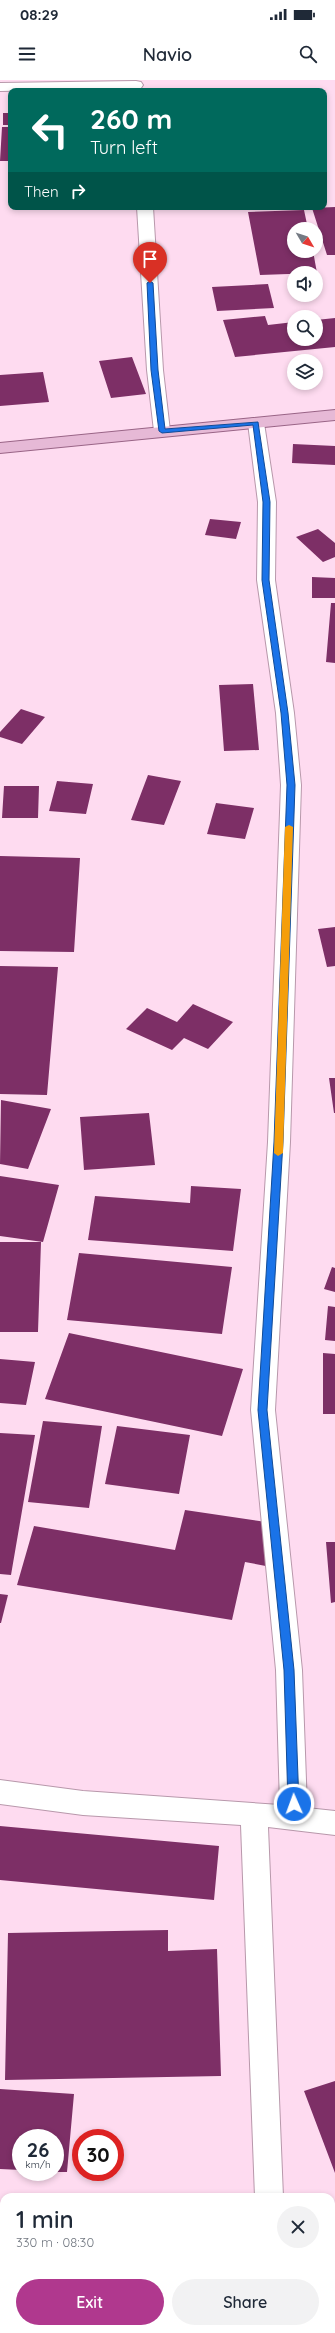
<!DOCTYPE html>
<meta charset="utf-8">
<style>
body{margin:0;font-family:Quicksand,sans-serif;background:#f2f2f3;color:#1f2937;height:100vh;display:flex;flex-direction:column;font-size:15px;white-space:nowrap}
*{box-sizing:border-box;margin:0}
p{font-size:13px;color:#747a83}
.icon{flex:none;width:22px;height:22px;fill:none;stroke:currentColor;stroke-width:2;stroke-linecap:round;stroke-linejoin:round}
.map{position:relative;flex:1;overflow:hidden}
.side{position:absolute;left:0px;top:2113px;width:335px;height:140px;display:flex;flex-direction:column;background:#fff;border-radius:12px 12px 0 0;box-shadow:0 2px 6px #0003}
.side>*{flex:none}
.hud{position:absolute;left:8px;top:8px;width:319px;height:122px;border-radius:8px;box-shadow:0 2px 6px #0003;background:#00695c;color:#fff;overflow:hidden}
.needle{width:26px;rotate:129deg}
.tools{position:absolute;left:287px;top:142px;display:grid;gap:8px}
.tools a{display:grid;place-items:center;width:36px;height:36px;border-radius:50%;background:#fff;box-shadow:0 2px 6px #0003;font-size:20px}
.speed{position:absolute;left:12px;top:2049px;display:flex;gap:8px;font-size:20px;font-weight:700;text-align:center}
.speed>*{display:grid;place-content:center;width:52px;height:52px;border-radius:50%;background:#fff;box-shadow:0 2px 6px #0003;line-height:1}
.speed small{font-size:10px;font-weight:400}
.speed .limit{border:6px solid #d22;background:#fff;color:#111}
.pin{position:absolute;display:grid;place-items:center;width:34px;height:34px;color:#fff;margin:-41px -17px;border-radius:50% 50% 50% 0;rotate:-45deg;box-shadow:0 0 4px #0007}
.pin .icon{rotate:45deg}
.me{position:absolute;width:44px;margin:-22px;rotate:358deg;stroke-linejoin:round;filter:drop-shadow(0 0 3px #0008)}
.turn{display:flex;align-items:center;gap:14px;height:84px;padding:0 16px;font-size:18px}
.turn .icon{width:52px;height:52px;stroke-width:2.5}
.turn b{display:block;font-size:28px;line-height:34px}
.then{display:flex;align-items:center;height:38px;padding:0 16px;background:#0003;gap:8px;font-size:15px}
.round{display:grid;place-items:center;flex:none;width:42px;height:42px;border-radius:21px;background:#f2f2f3}
.summary{display:flex;align-items:center;justify-content:space-between;height:68px;padding:0 16px}
h1{font-size:24px;font-weight:600;line-height:30px}
.primary-button{display:flex;gap:8px;margin-top:auto;padding:8px 16px}
.primary-button a{flex:1;height:46px;border-radius:24px;background:#b0388e;color:#fff;font-size:16px;font-weight:600;line-height:46px;text-align:center}
.primary-button a+a{background:#f2f2f3;color:#1f2937}
.status{display:flex;justify-content:space-between;align-items:center;height:28px;padding:0 20px;background:#fff;direction:ltr}
.status svg{height:11px;fill:currentColor}
header{display:flex;justify-content:space-between;align-items:center;height:52px;padding:0 16px;background:#fff;font-size:18px;font-weight:600}
.map>svg:first-child{display:block}
.building{fill:#7d2f66}
.lines{fill:none;stroke-linecap:round;stroke-linejoin:round}
.minor-casing{stroke:#b898ab;stroke-width:2}
.major-casing{stroke:#996486;stroke-width:2}
.minor{fill:#fff;fill-rule:evenodd}
.major{fill:#e6b9d6;fill-rule:evenodd}
.route{fill:#1a73e8;stroke:#114b97}
.slow{fill:#f59e0b}
</style>
<div class="status"><b>08:29</b><svg viewBox="0 0 49 12"><path d="M0 12V9h3v3zM5 12V6h3v6zM10 12V3h3v9zM15 12V0h3v12zM26 1h20v11H26zM47 4h2v5h-2z"/></svg></div>
<header><svg class="icon" aria-label="menu" viewBox="0 0 24 24"><path d="M4 6h16M4 12h16M4 18h16"/></svg>Navio<svg class="icon" aria-label="search" viewBox="0 0 24 24"><circle cx="10" cy="10" r="6"/><path d="M15 15l6 6"/></svg></header>
<div class="map">
<svg width="335" height="2253" viewBox="0 0 335 2253">
<rect width="100%" height="100%" fill="#fedbf0"/>
<path class="building" d="M3 33H11V45H3Z
M2 47H11V81H0Z
M335 127V175H327L312 128Z
M304 130 308 149H294V171H313L317 193 260 195 248 132Z
M268 204 274 228 217 231 212 207Z
M265 236 268 245 294 242V259H316V240L335 238V267L235 277 223 240Z
M132 277 146 314 111 318 99 281Z
M43 292 49 322 0 326V295Z
M293 364 335 366V385L292 383Z
M210 439 241 442 236 459 205 455Z
M318 449 335 463V477L323 482 296 457Z
M312 497 335 498V518H312Z
M331 523H335V583L326 582Z
M253 604 259 670 224 671 219 605Z
M21 629 45 637 22 664 0 657V652Z
M148 695 181 701 164 745 131 740Z
M57 701 93 704 86 734 49 731Z
M4 706H39L38 738H2Z
M216 723 254 728 245 759 207 754Z
M0 776 80 778 74 872 0 871Z
M335 847V886L327 887 318 849Z
M0 886 58 887 47 1015 0 1014Z
M193 924 233 942 208 969 184 958 172 970 126 949 147 928 177 942Z
M329 998H335V1033H334Z
M1 1020 51 1029 28 1089 0 1084Z
M149 1033 155 1085 84 1090 80 1037Z
M0 1096 59 1105 43 1162 0 1156Z
M191 1106 241 1109 233 1171 88 1160 95 1116 190 1123Z
M0 1162H41L38 1252H0Z
M79 1173 232 1187 222 1254 67 1240Z
M332 1187 335 1188V1212L324 1209Z
M328 1226 335 1227V1261L325 1260Z
M69 1253 243 1289 222 1356 45 1319Z
M323 1273 335 1274V1334H323Z
M0 1279 35 1282 26 1325 0 1323Z
M43 1341 102 1346 89 1428 28 1422Z
M117 1346 190 1355 179 1414 105 1404Z
M0 1353 35 1355 11 1495 0 1494Z
M185 1430 280 1444 271 1487 245 1482 232 1540 17 1505 34 1446 175 1470Z
M326 1462H335V1522L331 1523Z
M0 1514 8 1515 1 1543H0Z
M0 1746 219 1766 214 1820 0 1800Z
M168 1850V1871L217 1869 221 1996 5 2000 8 1853Z
M335 2001V2093L304 2011Z
M0 2009 74 2014 67 2092H55V2058H21V2090L0 2089Z
M331 2166H335V2253H326L325 2249H331Z"/>
<g class="lines">
<defs>
<path id="minor" d="M136 1 141 2 143 5 141 8 0 11V3Z
M137 127H153L163 290 170 351 168 355H156L154 351 147 290Z
M256 338 262 339 264 343 276 422 275 500 294 633 301 705 290 1062 275 1330 302 1590 307 1728 335 1731V1755L268 1747 283 2117H255L241 1745 83 1735 0 1724V1700L83 1711 280 1725 276 1590 251 1330 268 1062 281 705 276 633 257 500 258 422 248 343 250 339Z
M259 2249H289V2253H259Z"/>
<path id="major" d="M335 330V340L0 373V363Z"/>
</defs>
<use href="#minor" class="minor-casing"/>
<use href="#major" class="major-casing"/>
<use href="#minor" class="minor"/>
<use href="#major" class="major"/>
</g>
<path class="route" d="M150 201 153 203 158 290 165 349 258 342 270 422 269 500 288 633 295 705 283 1062 267 1330 294 1590 299 1724 294 1729 288 1724 284 1590 258 1330 274 1062 287 705 281 633 262 500 263 422 253 345 162 353 159 351 151 290 147 203Z"/>
<path class="slow" d="M289 745 293 747 283 1073 278 1076 274 1073 285 747Z"/>
</svg>
<div class="tools">
<a><svg class="needle" viewBox="-14 -14 28 28"><path d="M0-13l5 13h-10z" fill="#e53935"/><path d="M0 13l5-13h-10z" fill="#747a83"/></svg></a>
<a><svg class="icon" aria-label="sound" viewBox="0 0 24 24"><path d="M4 9h4l5-4v14l-5-4H4zM17 9q2 3 0 6"/></svg></a>
<a><svg class="icon" aria-label="search" viewBox="0 0 24 24"><circle cx="10" cy="10" r="6"/><path d="M15 15l6 6"/></svg></a>
<a><svg class="icon" aria-label="layers" viewBox="0 0 24 24"><path d="M12 4l9 5-9 5-9-5zM3 14l9 5 9-5"/></svg></a>
</div>
<div class="speed"><div>26<small>km/h</small></div><div class="limit">30</div></div>
<div class="pin" style="left:150px;top:203px;background:#d93025"><svg class="icon" aria-label="arrive" viewBox="0 0 24 24"><path d="M6 21V4h12l-3 4 3 4H6"/></svg></div>
<svg class="me" style="left:294px;top:1724px" viewBox="-20 -20 40 40"><circle r="17" fill="#1a73e8" stroke="#fff" stroke-width="3"/><path d="M0-11L8 9 0 5-8 9z" fill="#fff"/></svg>
<div class="hud">
<div class="turn"><svg class="icon" aria-label="left" viewBox="0 0 24 24"><path d="M17 20v-9H6M10 6l-5 5 5 5"/></svg><div><b>260 m</b>Turn left</div></div>
<div class="then">Then<svg class="icon" aria-label="right" viewBox="0 0 24 24"><path d="M7 20v-9h11M14 6l5 5-5 5"/></svg></div>
</div>
<section class="side">
<div class="summary"><div><h1>1 min</h1><p>330 m · 08:30</p></div><a class="round"><svg class="icon" aria-label="close" viewBox="0 0 24 24"><path d="M6 6l12 12M18 6L6 18"/></svg></a></div>
<div class="primary-button"><a>Exit</a><a>Share</a></div>
</section>
</div>
